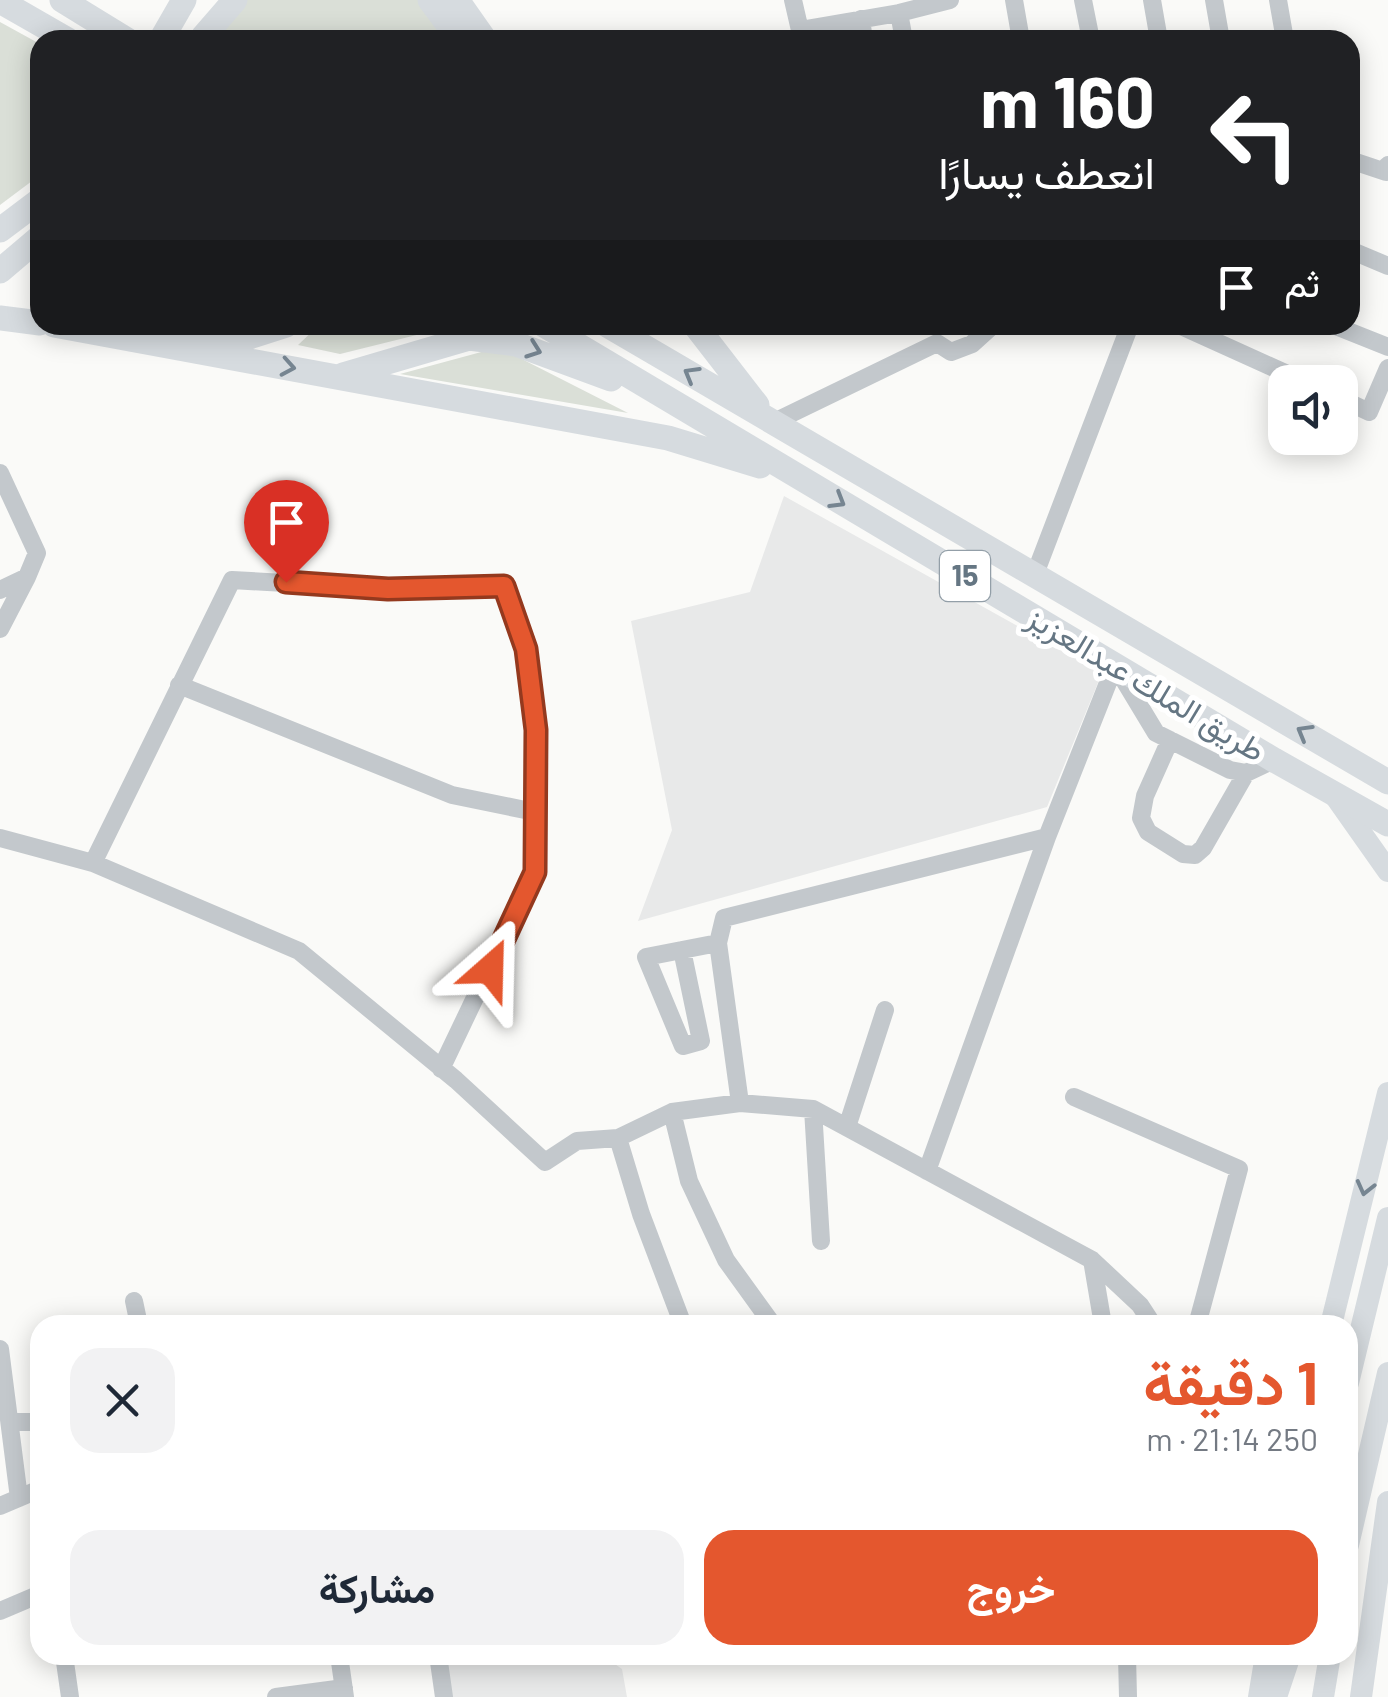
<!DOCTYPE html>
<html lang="ar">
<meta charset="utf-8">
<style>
body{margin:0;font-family:Barlow,Vazirmatn,sans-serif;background:#f2f2f3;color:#1f2937;direction:rtl;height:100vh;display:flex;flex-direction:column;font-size:38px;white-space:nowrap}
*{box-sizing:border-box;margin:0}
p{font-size:32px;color:#747a83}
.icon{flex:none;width:55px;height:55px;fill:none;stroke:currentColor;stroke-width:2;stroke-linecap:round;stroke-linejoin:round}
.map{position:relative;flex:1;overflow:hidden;direction:ltr}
.details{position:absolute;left:30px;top:1315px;width:1328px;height:350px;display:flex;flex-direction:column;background:#fff;border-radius:30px;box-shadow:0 5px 25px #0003;direction:rtl}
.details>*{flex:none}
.guide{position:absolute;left:30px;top:30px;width:1330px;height:305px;border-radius:30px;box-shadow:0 5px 25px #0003;direction:rtl;background:#202124;color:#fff;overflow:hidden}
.tools{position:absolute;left:1268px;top:365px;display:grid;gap:20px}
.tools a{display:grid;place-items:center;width:90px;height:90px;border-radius:20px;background:#fff;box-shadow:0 5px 25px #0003;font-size:50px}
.pin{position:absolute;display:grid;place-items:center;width:85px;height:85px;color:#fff;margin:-102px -42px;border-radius:50% 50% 50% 0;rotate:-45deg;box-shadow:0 0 10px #0007}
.pin .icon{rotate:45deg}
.me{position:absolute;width:110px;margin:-55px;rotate:25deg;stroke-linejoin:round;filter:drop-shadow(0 0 8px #0008)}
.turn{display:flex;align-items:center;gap:35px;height:210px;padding:0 40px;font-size:45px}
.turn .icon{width:130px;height:130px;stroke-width:2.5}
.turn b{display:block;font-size:70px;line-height:85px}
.then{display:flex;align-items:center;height:95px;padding:0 40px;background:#0003;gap:20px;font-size:38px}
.round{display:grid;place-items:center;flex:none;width:105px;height:105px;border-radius:30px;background:#f2f2f3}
.headline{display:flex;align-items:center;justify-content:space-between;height:170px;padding:0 40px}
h1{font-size:60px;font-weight:700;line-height:75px;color:#e4572e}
.action{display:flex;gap:20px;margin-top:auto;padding:20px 40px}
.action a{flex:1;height:115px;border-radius:30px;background:#e4572e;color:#fff;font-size:40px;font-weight:700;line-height:115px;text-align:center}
.action a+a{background:#f2f2f3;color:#1f2937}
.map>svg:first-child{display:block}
.built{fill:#e8e9e9}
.green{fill:#dadfd7}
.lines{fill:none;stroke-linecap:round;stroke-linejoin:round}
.minor{stroke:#c3c8cc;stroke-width:18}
.major{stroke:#d6dbdf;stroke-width:22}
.highway{stroke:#d6dbdf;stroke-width:25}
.oneway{stroke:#768591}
.route-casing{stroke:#94391e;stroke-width:25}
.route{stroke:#e4572e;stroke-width:18}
.labels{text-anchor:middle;stroke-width:10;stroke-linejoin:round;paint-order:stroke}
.shield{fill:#fff;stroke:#939fa8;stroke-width:2.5}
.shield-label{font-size:30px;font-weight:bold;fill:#657683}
.street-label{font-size:32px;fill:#657683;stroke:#fff}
</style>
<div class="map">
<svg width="1388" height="1697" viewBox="0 0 1388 1697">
<rect width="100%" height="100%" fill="#fafaf8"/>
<path class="built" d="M784 496 1102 673 1047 807 638 921 672 830 631 621 750 592Z
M446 1655H602L622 1669 627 1697H452Z"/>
<path class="green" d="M240 0H423L452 40H217Z
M0 22 40 44V175L0 205Z
M319 325H457L340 354 298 345Z
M485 351 512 354 628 413 400 374Z"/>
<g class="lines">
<path class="minor" d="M793 0 802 39
M1014 0 1021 40
M1083 0 1091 40
M1152 0 1159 40
M1214 0 1221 40
M1278 0 1285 40
M899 13 904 40
M861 19 864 40
M800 30 899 13 950 0
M1350 160 1386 172 1388 165
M1350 250 1388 266
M1179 325 1305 382
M1333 325 1388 347
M1340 398 1369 412 1388 368
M774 422 937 343 951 352 972 344 993 325
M0 473 37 553 27 577 0 590
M1035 574 1130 325
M0 629 27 577
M1118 670 1156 733 1230 770 1246 773 1274 760
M179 685 452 795 535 812
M1170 740 1145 796 1141 818 1148 832 1183 854 1195 855 1203 848 1246 773
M0 838 93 863 299 951 456 1080 545 1162 577 1141 618 1138 672 1112 740 1103 813 1109 1092 1260 1140 1305 1153 1325
M93 863 232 580 389 589 504 587 526 649 536 730 535 872 441 1069
M718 943 740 1103
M682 950 701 1041 683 1046 646 957 718 943 724 918 1047 837
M1074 1097 1239 1169 1197 1325
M813 1109 821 1241
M672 1112 689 1181 726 1260 773 1325
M847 1127 885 1010
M618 1138 641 1214 683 1325
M927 1171 1047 837 1115 665
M1092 1260 1103 1325
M134 1301 139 1325
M0 1349 19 1498
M10 1422H40
M0 1506 40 1489
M0 1611 40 1594
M64 1655 70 1697
M339 1655 345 1697
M438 1655 444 1697
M1127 1655 1128 1697
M276 1697 344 1688"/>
<path class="major" d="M1333 793 1388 871
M1331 1325 1388 1093
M1348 1383 1388 1218
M1348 1545 1388 1373
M1259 1697 1266 1655
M1276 1697 1290 1655
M1323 1697 1330 1655
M1361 1697 1388 1502"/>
<path class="highway" d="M62 0 127 40
M430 0 456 35V40
M457 0 485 40
M0 1 68 40
M203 37 235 0
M161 40 184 0
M0 230 40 200
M0 271 40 237
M0 318 40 323
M54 325 668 438 760 466
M171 325 243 339 286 325
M544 325 1274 760 1388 824
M607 325 1388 782
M695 325 757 405
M343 375 469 338 516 344 611 379"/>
</g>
<defs><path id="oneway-chevron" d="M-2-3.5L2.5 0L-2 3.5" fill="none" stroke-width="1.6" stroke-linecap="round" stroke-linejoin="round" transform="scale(2.5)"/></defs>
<g class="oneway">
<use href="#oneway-chevron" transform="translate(534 350) rotate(20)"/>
<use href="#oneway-chevron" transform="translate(288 367) rotate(10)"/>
<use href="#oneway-chevron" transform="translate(691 374) rotate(-150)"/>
<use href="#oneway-chevron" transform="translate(838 501) rotate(31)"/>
<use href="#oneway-chevron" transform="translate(1304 732) rotate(-150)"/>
<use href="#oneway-chevron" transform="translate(1365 1188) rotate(104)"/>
</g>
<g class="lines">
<defs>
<path id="route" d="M286 582 388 589 504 586 526 649 536 730 535 872 490 969"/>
</defs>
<use href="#route" class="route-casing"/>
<use href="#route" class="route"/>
</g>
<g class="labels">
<rect class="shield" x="940" y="551" width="50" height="50" rx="8"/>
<g class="shield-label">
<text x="965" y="586">15</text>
</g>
<g class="street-label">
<text transform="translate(1146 684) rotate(31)" y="11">طريق الملك عبدالعزيز</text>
</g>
</g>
</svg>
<div class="tools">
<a><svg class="icon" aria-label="sound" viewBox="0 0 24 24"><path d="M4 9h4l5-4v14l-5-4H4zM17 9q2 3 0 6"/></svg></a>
</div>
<div class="pin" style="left:286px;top:582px;background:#d93025"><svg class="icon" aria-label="arrive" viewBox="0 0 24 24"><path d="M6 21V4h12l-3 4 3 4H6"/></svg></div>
<svg class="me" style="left:490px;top:969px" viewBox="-20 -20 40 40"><path d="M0-17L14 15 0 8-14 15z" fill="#e4572e" stroke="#fff" stroke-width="4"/></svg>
<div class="guide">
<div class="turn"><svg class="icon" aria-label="left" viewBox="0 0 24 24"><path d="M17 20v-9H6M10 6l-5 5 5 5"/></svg><div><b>160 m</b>انعطف يسارًا</div></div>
<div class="then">ثم<svg class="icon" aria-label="arrive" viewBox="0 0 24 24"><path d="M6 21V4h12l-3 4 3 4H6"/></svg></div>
</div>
<section class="details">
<div class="headline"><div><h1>1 دقيقة</h1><p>250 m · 21:14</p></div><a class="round"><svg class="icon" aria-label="close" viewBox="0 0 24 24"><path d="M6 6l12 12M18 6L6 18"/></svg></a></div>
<div class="action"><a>خروج</a><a>مشاركة</a></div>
</section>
</div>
